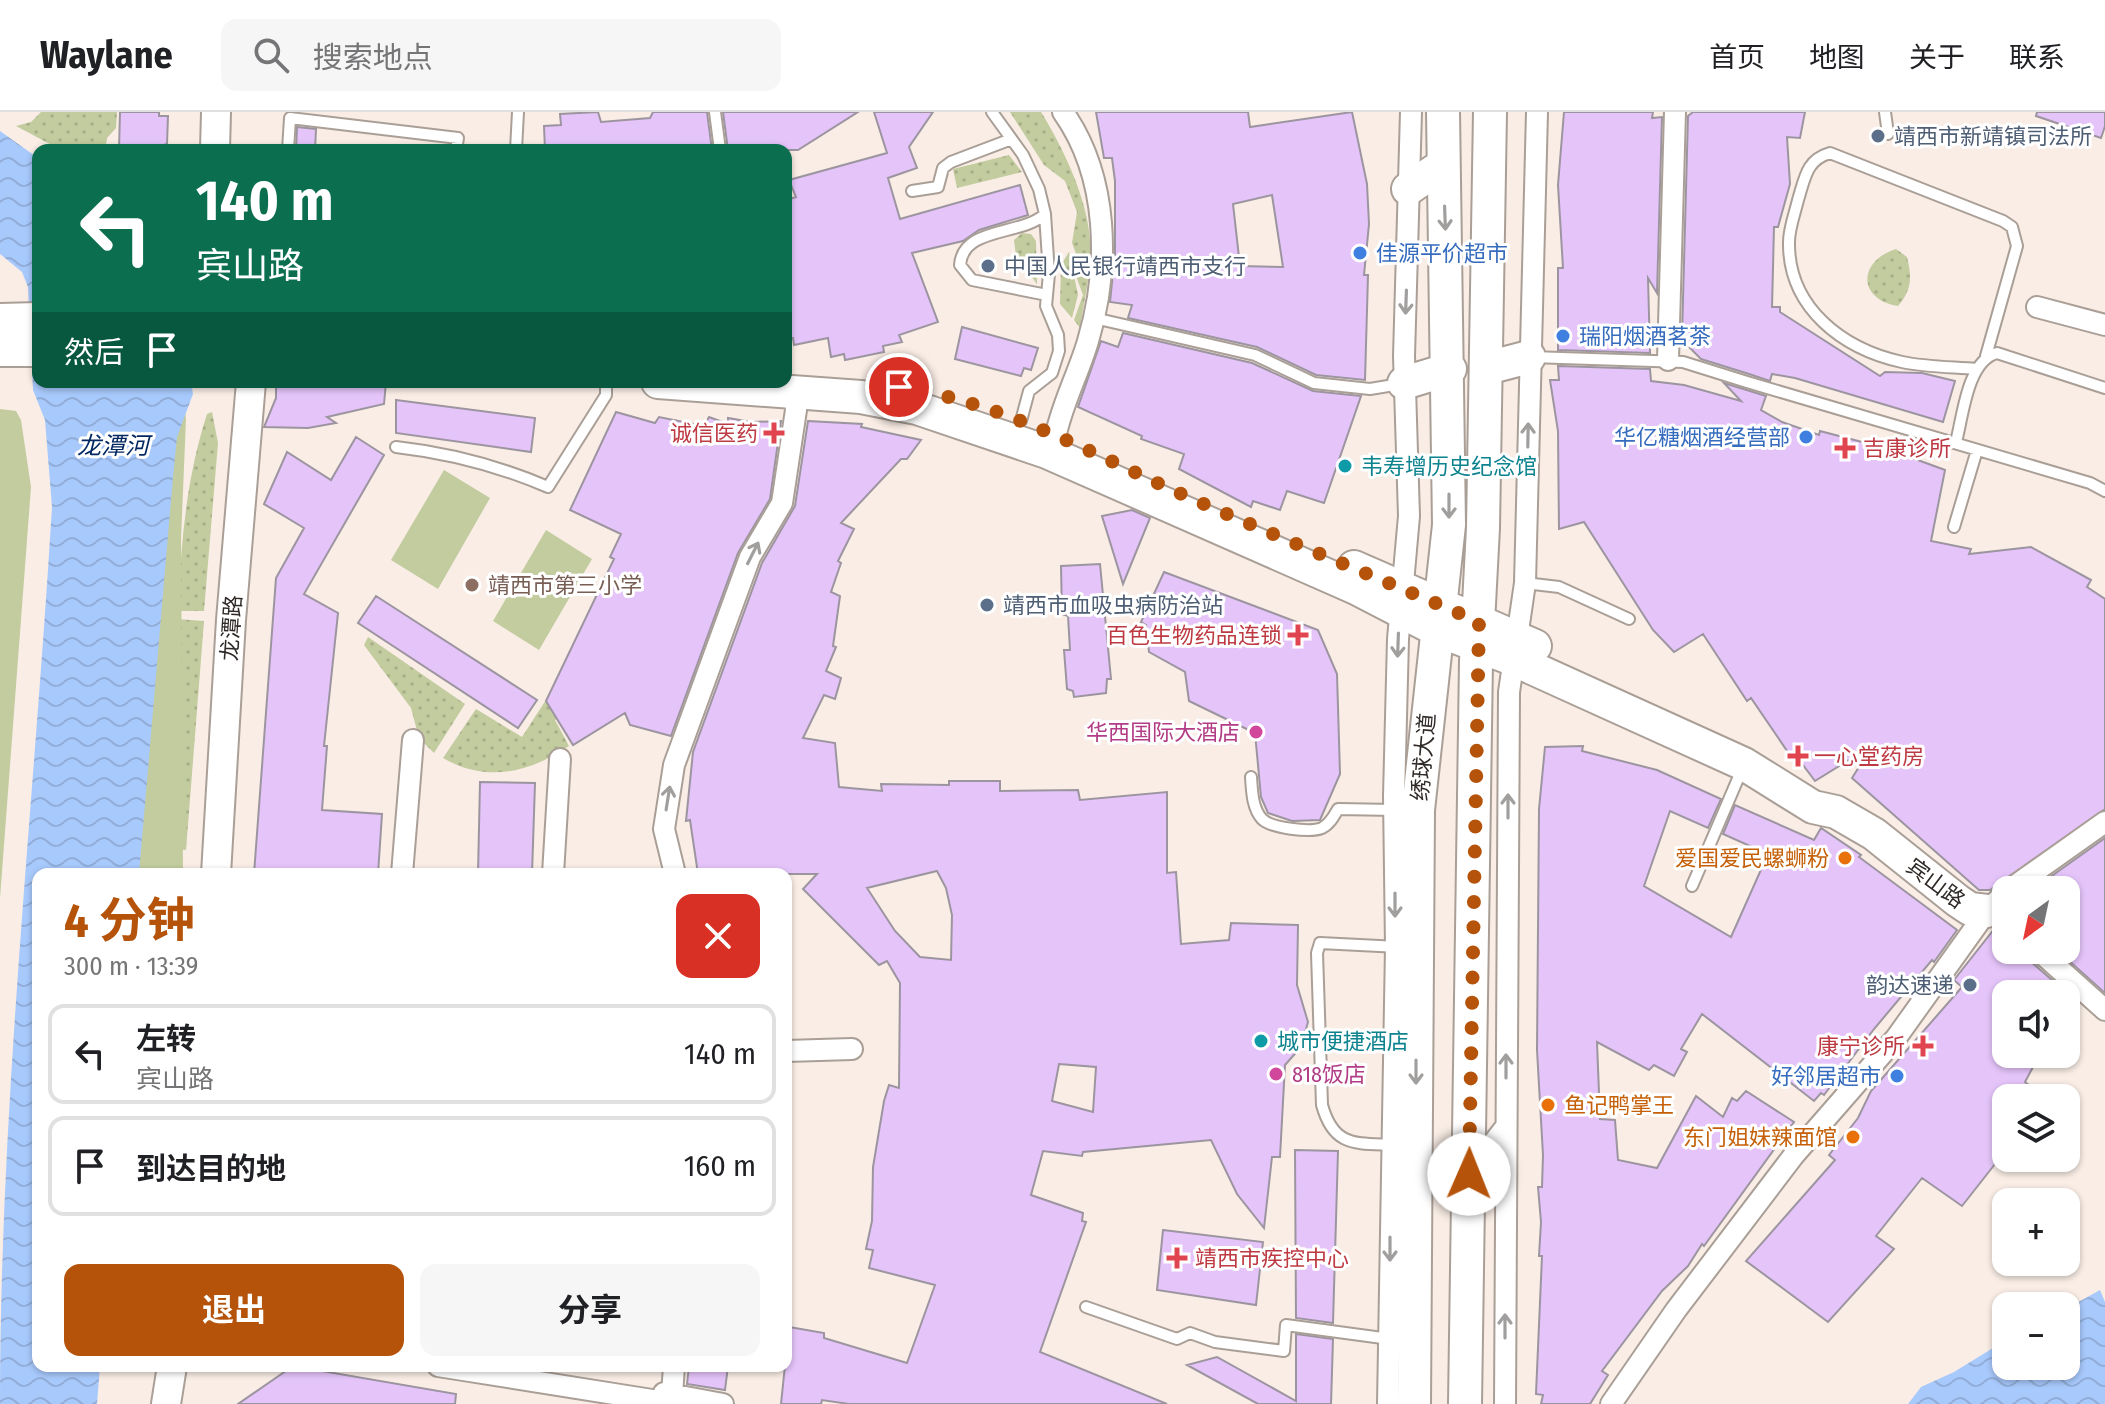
<!DOCTYPE html>
<html lang="zh">
<meta charset="utf-8">
<style>
body{margin:0;font-family:"Fira Sans Condensed","Noto Sans SC",sans-serif;background:#f6f6f6;color:#202124;height:100vh;display:flex;flex-direction:column;font-size:30px;white-space:nowrap}
*{box-sizing:border-box;margin:0}
p{font-size:26px;color:#757577}
.icon{flex:none;width:44px;height:44px;fill:none;stroke:currentColor;stroke-width:2;stroke-linecap:round;stroke-linejoin:round}
.map{position:relative;flex:1;overflow:hidden}
.side{position:absolute;left:32px;top:756px;width:760px;height:504px;display:flex;flex-direction:column;background:#fff;border-radius:16px;box-shadow:0 2px 6px #0004}
.side>*{flex:none}
.guide{position:absolute;left:32px;top:32px;width:760px;height:244px;border-radius:16px;box-shadow:0 2px 6px #0004;background:#0b6e4f;color:#fff;overflow:hidden}
.needle{width:52px;rotate:213deg}
.fabs{position:absolute;left:1992px;top:764px;display:grid;gap:16px}
.fabs a{display:grid;place-items:center;width:88px;height:88px;border-radius:16px;background:#fff;box-shadow:0 2px 6px #0004;font-size:40px}
.pin{position:absolute;display:grid;place-items:center;width:68px;height:68px;color:#fff;margin:-34px;border:4px solid #fff;border-radius:50%;box-shadow:0 2px 8px #0007}
.me{position:absolute;width:88px;margin:-44px;rotate:1deg;stroke-linejoin:round;filter:drop-shadow(0 0 6px #0008)}
.turn{display:flex;align-items:center;gap:28px;height:168px;padding:0 32px;font-size:36px}
.turn .icon{width:104px;height:104px;stroke-width:2.5}
.turn b{display:block;font-size:56px;line-height:68px}
.then{display:flex;align-items:center;height:76px;padding:0 32px;background:#0003;gap:16px;font-size:30px}
.round{display:grid;place-items:center;flex:none;width:84px;height:84px;border-radius:16px;background:#f6f6f6}
.head{display:flex;align-items:center;justify-content:space-between;height:136px;padding:0 32px}
h1{font-size:48px;font-weight:700;line-height:60px;color:#b45309}
.action{display:flex;gap:16px;margin-top:auto;padding:16px 32px}
.action a{flex:1;height:92px;border-radius:16px;background:#b45309;color:#fff;font-size:32px;font-weight:700;line-height:92px;text-align:center}
.action a+a{background:#f6f6f6;color:#202124}
ul{padding:0;list-style:none}
li{display:flex;align-items:center;gap:24px;height:100px;margin:0 16px 12px;padding:0 16px;border:4px solid #e0e0e0;border-radius:16px}
li div{flex:1}
li b{display:block;font-size:30px}
li em{font-style:normal}
header{display:flex;align-items:center;gap:48px;box-sizing:border-box;height:112px;padding:0 40px;background:#fff;border-bottom:2px solid #e0e0e0}
header strong{font-size:38px}
nav{display:flex;gap:44px;margin-inline-start:auto;font-size:28px}
.search{width:560px;height:72px;background:#f6f6f6;display:flex;align-items:center;gap:20px;box-sizing:border-box;padding:0 28px;border-radius:16px;color:#757577;font-size:30px}
.map>svg:first-child{display:block}
.grass{fill:url(#grass-dots)}
.park{fill:#c2cc9f}
.water{fill:url(#water-waves)}
.building{fill:#e5c4fa;stroke:#9c95a0;stroke-width:2;fill-rule:evenodd}
.lines{fill:none;stroke-linecap:round;stroke-linejoin:round}
.service-casing{stroke:#aa9f97;stroke-width:14}
.minor-casing{stroke:#aa9f97;stroke-width:24}
.secondary-casing{stroke:#aa9f97;stroke-width:32}
.primary-casing{stroke:#aa9f97;stroke-width:36}
.service{stroke:#fff;stroke-width:10}
.minor{stroke:#fff;stroke-width:20}
.secondary{stroke:#fff;stroke-width:28}
.primary{stroke:#fff;stroke-width:32}
.oneway{stroke:#a19f9e}
.route{stroke:#b45309;stroke-width:14;stroke-dasharray:0 25.2}
.service-dot{fill:#5c6f8a;stroke:#fff;stroke-width:3}
.shop-dot{fill:#3f7fe0;stroke:#fff;stroke-width:3}
.health-dot{fill:#e0444e;stroke:#fff;stroke-width:3}
.culture-dot{fill:#0f9aa8;stroke:#fff;stroke-width:3}
.education-dot{fill:#8d6e63;stroke:#fff;stroke-width:3}
.hotel-dot{fill:#d1479c;stroke:#fff;stroke-width:3}
.food-dot{fill:#e8710a;stroke:#fff;stroke-width:3}
.labels{text-anchor:middle;stroke-width:6;stroke-linejoin:round;paint-order:stroke}
.service-label{font-size:22px;fill:#4e5e75;stroke:#fff;text-anchor:start}
.shop-label{font-size:22px;fill:#366cbe;stroke:#fff;text-anchor:start}
.health-label{font-size:22px;fill:#be3a42;stroke:#fff;text-anchor:end}
.culture-label{font-size:22px;fill:#0d838f;stroke:#fff;text-anchor:start}
.education-label{font-size:22px;fill:#785e54;stroke:#fff;text-anchor:start}
.street-label{font-size:22px;fill:#2f2a27;stroke:#fff}
.hotel-label{font-size:22px;fill:#b23c85;stroke:#fff;text-anchor:end}
.food-label{font-size:22px;fill:#c56008;stroke:#fff;text-anchor:end}
.water-label{font-size:24px;font-style:italic;fill:#012861;stroke:#fff}
</style>
<header>
<strong>Waylane</strong>
<div class="search"><svg class="icon" aria-label="search" viewBox="0 0 24 24"><circle cx="10" cy="10" r="6"/><path d="M15 15l6 6"/></svg>搜索地点</div>
<nav><a>首页</a><a>地图</a><a>关于</a><a>联系</a></nav>
</header>
<div class="map">
<svg width="2105" height="1292" viewBox="0 0 2105 1292">
<defs>
<pattern id="grass-dots" width="8" height="8" patternUnits="userSpaceOnUse" patternTransform="scale(2)"><rect width="8" height="8" fill="#c2cc9f"/><path d="M2 2h.1M6 6h.1" fill="none" stroke="#a7af89" stroke-width="1.8" stroke-linecap="round"/></pattern>
<pattern id="water-waves" width="16" height="10" patternUnits="userSpaceOnUse" patternTransform="scale(2)"><rect width="16" height="10" fill="#a8c9fc"/><path d="M0 5q4-4 8 0t8 0" fill="none" stroke="#91add8"/></pattern>
</defs>
<rect width="100%" height="100%" fill="#f9ede5"/>
<path class="grass" d="M41 0H117L116 16 107 26 105 38H61L16 14 31 10Z
M1010 0H1041C1063 35 1088 88 1090 129 1092 159 1084 188 1080 216L1074 208 1083 183 1076 164 1078 147 1072 131 1077 100 1065 69 1044 53Z
M1009 43 1022 60 957 76 953 57Z
M1022 121 1031 122 1036 129 1037 172 1016 144 1014 128Z
M1896 137 1907 145C1912 165 1912 178 1898 194 1857 187 1858 149 1896 137Z
M1069 140 1078 183 1072 206 1060 192 1061 153Z
M212 300 218 331 204 499H178C181 431 186 367 207 302Z
M176 507 204 509 186 738 159 734Z
M368 525 465 592 434 641 419 626 411 596 364 533Z
M553 577 578 592 555 608 569 634C529 661 486 671 443 646L476 597 522 625Z"/>
<path class="park" d="M70 270 183 282 186 307 181 427 183 762H50Z
M0 297 16 299 21 308 31 375 0 786Z
M444 358 490 386 438 477 391 448Z
M546 418 592 447 539 538 493 509Z"/>
<path class="water" d="M0 19 38 46V270H191L193 282 177 325 173 365 139 762H38V1254H100L97 1292H0C0 992 34 694 52 395L45 308 33 278 28 175 22 160 0 142Z
M2100 1178 2105 1190V1292H1908L1921 1275 1954 1260 2006 1228V1254H2066V1197Z"/>
<path class="building" d="M120 0H159V4H168L167 32 160 34 159 38H119Z
M598 0 601 10 650 6 653 0H707L712 38H545L544 14 561 13 560 2Z
M723 0H858L798 38H728Z
M874 0H933L909 35 917 56 888 66 900 107 1020 73 1028 103 979 118 963 129 912 141 938 210 899 223 902 230 883 234 884 240 845 248 844 242 831 245 828 226 794 233 793 226 786 228V88L796 85 789 68 887 41Z
M1096 0H1248L1250 15 1352 0 1367 72 1369 112 1364 163H1368L1365 268 1316 263 1257 235 1128 206 1132 193 1110 190 1115 142V69L1112 46H1104ZM1272 83 1283 155 1240 154 1233 92Z
M1564 0H1653L1652 6 1662 5 1657 181 1648 166 1650 241 1558 238V156H1563L1558 73Z
M1693 0H1805L1800 26 1787 25 1790 72 1778 115H1774L1772 195H1780V200L1880 264 1885 260 1922 261 1955 269 1943 310 1795 266 1772 262 1770 269 1749 262 1701 247 1688 234 1682 224 1688 4Z
M2037 0H2105V14L2101 26 2036 4Z
M297 15 316 17 315 38H296Z
M962 215 1038 236 1031 258 1024 256 1021 264 955 247Z
M1123 221 1252 251 1313 279 1361 284 1324 391 1287 379 1280 398 1253 389 1251 395 1179 357 1184 342 1141 327 1142 324 1078 295 1101 229 1118 235Z
M1558 254 1650 257 1651 269 1684 273 1741 289 1724 271 1766 284 1761 298 1782 310 1819 323 1820 319 1885 336 1945 358 1931 429 1971 437 1969 442 2031 435 2091 468 2087 475 2105 487V697L1990 778H1979L1852 666 1873 633 1815 669 1800 649 1796 652 1751 586 1747 589 1703 522 1674 540 1653 518 1584 410 1559 417 1558 319 1550 268H1559Z
M276 270H386L384 292 327 305 336 311 308 316 264 315 276 286Z
M396 288 535 306 531 340 396 321Z
M616 300 655 311 659 305 704 314 709 305 728 312V306L751 310 781 309 770 387 738 441 671 624 630 613 625 601 573 633 546 589 614 447 610 445 621 422 570 398Z
M808 309 862 312 861 315 921 328 907 347H901L841 411 854 417 838 449 841 451 831 480 840 484 833 534 836 535 826 559 841 566 835 587 824 583 803 626 835 631 839 675 882 679 881 672 949 673V669H1000V679L1078 678 1080 688 1167 680V761L1176 760 1181 832 1229 828 1231 811 1298 813 1297 873 1308 910 1301 935 1285 953 1280 1045H1272L1264 1116 1237 1082 1211 1028 1083 1040 1082 1044 1043 1039 1031 1083 1083 1101 1082 1109 1086 1110 1040 1240 1167 1292H849L822 1288 821 1292H781L789 1215 824 1221V1226L907 1251 935 1173 869 1156 873 1138 866 1137 872 1109 873 1055 884 989 889 973 899 976 900 871 887 849 879 853 803 777 817 762H698L690 708 686 709 693 640 762 451 795 394ZM937 759 946 776 952 803 951 848 920 845 895 819 867 776ZM1059 952 1096 955 1093 1000 1052 989Z
M356 325 384 343 304 482 338 501 324 634H327L322 698 382 702 378 762H254L276 466 304 416 264 392 287 340 331 368Z
M1132 398 1150 406 1123 472 1102 404Z
M1100 452 1111 567H1107L1106 581 1074 585 1073 579 1067 577 1064 538H1070L1068 504 1062 502 1061 454Z
M1164 460 1318 518 1337 562 1340 662 1320 708 1292 709 1268 701 1261 685 1255 621 1189 589 1185 560 1149 540 1146 513 1141 510Z
M376 484 537 588 518 616 358 511Z
M1583 634 1582 639 1657 658 1721 687 1708 716 1670 699 1644 774 1731 825 1768 742 1723 722 1735 693 1814 728 1821 716 1861 743 1859 745 1957 818 1934 850 1932 848 1874 917 1824 983 1821 981 1814 989 1702 902 1681 937 1687 940 1674 964 1654 953 1649 958 1597 930 1600 1007 1615 1008 1618 1048 1657 1056 1696 984 1723 1005 1732 986 1737 989 1746 979 1794 1010 1704 1134 1702 1132 1688 1154 1662 1179 1602 1259 1608 1263 1590 1292H1541L1543 1283 1536 1282 1542 1144H1539L1541 1110 1538 1075H1542L1543 1043 1537 938 1539 697 1545 635Z
M480 670 535 671 532 762H478Z
M2105 726V881L2057 838H2066V778H2032Z
M1995 816 2006 820V838H2025L2029 848 2068 882H2006V942H2023L2034 953 2025 970 2045 986H2006V1038L1962 1094 1922 1066 1876 1124 1894 1137 1828 1210 1746 1149 1835 1048 1829 1043 1858 1006 1871 979 1962 875 1954 868Z
M1295 1038 1338 1039 1333 1211 1296 1206Z
M1163 1118 1263 1130 1256 1193 1157 1178Z
M1296 1222 1333 1227 1331 1292H1258L1187 1253 1217 1245 1296 1289Z
M293 1254 456 1282 455 1292H238Z
M689 1254H728L725 1278 687 1272Z"/>
<g class="lines">
<defs>
<path id="service" d="M715 0 720 38
M992 0 1023 43 1039 77 1045 102 1049 162 1046 194 1058 223 1059 239 1052 261 1029 279 1021 309
M1885 0 1888 22
M288 38 290 6 458 26 456 38
M516 38 518 0
M912 79 938 75 943 56 951 50 1009 28
M1045 102C1022 124 963 114 960 153L972 168 1047 183
M1094 206 1255 243 1314 271 1370 277 1400 272
M1531 245 1683 250 1747 270 2090 371 2105 379
M1976 257C1952 255 1926 255 1902 250 1843 237 1788 196 1789 130 1789 116 1795 101 1798 88 1805 66 1806 48 1830 41L2003 109 2012 115 2017 134 1986 244
M1956 330C1963 304 1967 249 1997 241L2105 276
M396 335C449 341 499 354 548 375L606 283V270
M1954 415 1977 338
M1525 471 1559 475 1629 507
M1251 665C1252 678 1252 696 1262 707 1271 716 1310 721 1322 716 1330 712 1334 704 1338 697L1395 698
M1692 774 1743 655
M1395 1033C1356 1031 1334 1036 1322 993L1317 841 1320 831 1399 835
M1086 1195 1177 1227 1190 1221 1215 1230 1284 1239 1286 1213 1390 1227"/>
<path id="minor" d="M2037 195 2105 213
M1668 248 1675 0
M1056 322C1063 290 1079 260 1088 229 1110 155 1109 65 1063 0
M402 762 413 628
M553 762 560 647
M675 762 664 717 674 653 750 445 782 391 796 298 794 280
M2009 778 2105 710
M1987 799 2006 807
M2038 838 2105 898
M786 939 852 937
M1469 1062 1505 1016
M438 1254 677 1292
M664 1281 723 1292
M672 1283 674 1254
M1388 1292 1396 835 1394 684 1398 527 1409 404 1404 244 1411 0
M1505 1292 1509 580 1525 471 1537 0
M1611 1292 1676 1198 1794 1043 1896 926 1987 799 2006 780"/>
<path id="secondary" d="M215 38 216 0
M216 762 231 508 251 270
M166 1292 172 1254"/>
<path id="primary" d="M1408 77 1443 53
M0 208 38 207
M0 238H38
M1487 256 1529 245
M658 270 861 285 917 296 1047 340 1356 476 1437 518 1510 546 1744 652 1813 695 1836 700 1874 722 1958 789 1970 797 1987 799
M1404 271 1450 257
M1354 455 1535 534
M1414 1292 1418 698 1449 413 1443 0
M1465 1292 1476 549 1483 416 1490 0"/>
</defs>
<use href="#service" class="service-casing"/>
<use href="#minor" class="minor-casing"/>
<use href="#secondary" class="secondary-casing"/>
<use href="#primary" class="primary-casing"/>
<use href="#service" class="service"/>
<use href="#minor" class="minor"/>
<use href="#secondary" class="secondary"/>
<use href="#primary" class="primary"/>
</g>
<defs><path id="oneway-shaft" d="M-6 0H5M1.5-3L5.5 0L1.5 3" fill="none" stroke-width="1.6" stroke-linecap="round" stroke-linejoin="round" transform="scale(2)"/></defs>
<g class="oneway">
<use href="#oneway-shaft" transform="translate(1445 106) rotate(88)"/>
<use href="#oneway-shaft" transform="translate(1406 190) rotate(92)"/>
<use href="#oneway-shaft" transform="translate(1528 323) rotate(-89)"/>
<use href="#oneway-shaft" transform="translate(1449 394) rotate(90)"/>
<use href="#oneway-shaft" transform="translate(753 441) rotate(-63)"/>
<use href="#oneway-shaft" transform="translate(1398 533) rotate(92)"/>
<use href="#oneway-shaft" transform="translate(668 686) rotate(-81)"/>
<use href="#oneway-shaft" transform="translate(1508 694) rotate(-90)"/>
<use href="#oneway-shaft" transform="translate(1395 793) rotate(90)"/>
<use href="#oneway-shaft" transform="translate(1506 954) rotate(-90)"/>
<use href="#oneway-shaft" transform="translate(1416 960) rotate(90)"/>
<use href="#oneway-shaft" transform="translate(1390 1137) rotate(90)"/>
<use href="#oneway-shaft" transform="translate(1505 1214) rotate(-90)"/>
</g>
<g class="lines">
<path class="route" d="M899 275C998 289 1087 339 1177 380 1277 425 1379 466 1479 510L1469 1062"/>
</g>
<g class="service-dot">
<circle cx="1878" cy="24" r="8"/>
<circle cx="988" cy="154" r="8"/>
<circle cx="987" cy="493" r="8"/>
<circle cx="1970" cy="873" r="8"/>
</g>
<g class="shop-dot">
<circle cx="1360" cy="141" r="8"/>
<circle cx="1563" cy="224" r="8"/>
<circle cx="1806" cy="325" r="8"/>
<circle cx="1897" cy="964" r="8"/>
</g>
<g class="health-dot">
<path d="M770 309h8v8h8v8h-8v8h-8v-8h-8v-8h8z"/>
<path d="M1841 324h8v8h8v8h-8v8h-8v-8h-8v-8h8z"/>
<path d="M1294 511h8v8h8v8h-8v8h-8v-8h-8v-8h8z"/>
<path d="M1794 632h8v8h8v8h-8v8h-8v-8h-8v-8h8z"/>
<path d="M1919 922h8v8h8v8h-8v8h-8v-8h-8v-8h8z"/>
<path d="M1173 1134h8v8h8v8h-8v8h-8v-8h-8v-8h8z"/>
</g>
<g class="culture-dot">
<circle cx="1345" cy="354" r="8"/>
<circle cx="1261" cy="929" r="8"/>
</g>
<circle class="education-dot" cx="472" cy="473" r="8"/>
<g class="hotel-dot">
<circle cx="1256" cy="620" r="8"/>
<circle cx="1276" cy="962" r="8"/>
</g>
<g class="food-dot">
<circle cx="1845" cy="746" r="8"/>
<circle cx="1548" cy="993" r="8"/>
<circle cx="1853" cy="1025" r="8"/>
</g>
<g class="labels">
<g class="service-label">
<text x="1894" y="32">靖西市新靖镇司法所</text>
<text x="1004" y="162">中国人民银行靖西市支行</text>
<text x="1003" y="501">靖西市血吸虫病防治站</text>
<text x="1954" y="881" text-anchor="end">韵达速递</text>
</g>
<g class="shop-label">
<text x="1376" y="149">佳源平价超市</text>
<text x="1579" y="232">瑞阳烟酒茗茶</text>
<text x="1790" y="333" text-anchor="end">华亿糖烟酒经营部</text>
<text x="1881" y="972" text-anchor="end">好邻居超市</text>
</g>
<g class="health-label">
<text x="758" y="329">诚信医药</text>
<text x="1863" y="344" text-anchor="start">吉康诊所</text>
<text x="1282" y="531">百色生物药品连锁</text>
<text x="1814" y="652" text-anchor="start">一心堂药房</text>
<text x="1905" y="942">康宁诊所</text>
<text x="1195" y="1154" text-anchor="start">靖西市疾控中心</text>
</g>
<g class="culture-label">
<text x="1361" y="362">韦寿增历史纪念馆</text>
<text x="1277" y="937">城市便捷酒店</text>
</g>
<g class="education-label">
<text x="488" y="481">靖西市第三小学</text>
</g>
<g class="street-label">
<text transform="translate(231 516) rotate(-86)" y="8">龙潭路</text>
<text transform="translate(1423 645) rotate(-85)" y="8">绣球大道</text>
<text transform="translate(1936 771) rotate(37)" y="8">宾山路</text>
</g>
<g class="hotel-label">
<text x="1240" y="628">华西国际大酒店</text>
<text x="1292" y="970" text-anchor="start">818饭店</text>
</g>
<g class="food-label">
<text x="1829" y="754">爱国爱民螺蛳粉</text>
<text x="1564" y="1001" text-anchor="start">鱼记鸭掌王</text>
<text x="1837" y="1033">东门姐妹辣面馆</text>
</g>
<g class="water-label">
<text x="113" y="342">龙潭河</text>
</g>
</g>
</svg>
<div class="fabs">
<a><svg class="needle" viewBox="-14 -14 28 28"><path d="M0-13l5 13h-10z" fill="#e53935"/><path d="M0 13l5-13h-10z" fill="#757577"/></svg></a>
<a><svg class="icon" aria-label="sound" viewBox="0 0 24 24"><path d="M4 9h4l5-4v14l-5-4H4zM17 9q2 3 0 6"/></svg></a>
<a><svg class="icon" aria-label="layers" viewBox="0 0 24 24"><path d="M12 4l9 5-9 5-9-5zM3 14l9 5 9-5"/></svg></a>
<a>+</a>
<a>−</a>
</div>
<div class="pin" style="left:899px;top:275px;background:#d93025"><svg class="icon" aria-label="arrive" viewBox="0 0 24 24"><path d="M6 21V4h12l-3 4 3 4H6"/></svg></div>
<svg class="me" style="left:1469px;top:1062px" viewBox="-20 -20 40 40"><circle r="19" fill="#fff"/><path d="M0-13L10 11 0 6-10 11z" fill="#b45309"/></svg>
<div class="guide">
<div class="turn"><svg class="icon" aria-label="left" viewBox="0 0 24 24"><path d="M17 20v-9H6M10 6l-5 5 5 5"/></svg><div><b>140 m</b>宾山路</div></div>
<div class="then">然后<svg class="icon" aria-label="arrive" viewBox="0 0 24 24"><path d="M6 21V4h12l-3 4 3 4H6"/></svg></div>
</div>
<section class="side">
<div class="head"><div><h1>4 分钟</h1><p>300 m · 13:39</p></div><a class="round" style="background:#d93025;color:#fff"><svg class="icon" aria-label="close" viewBox="0 0 24 24"><path d="M6 6l12 12M18 6L6 18"/></svg></a></div>
<ul>
<li><svg class="icon" aria-label="left" viewBox="0 0 24 24"><path d="M17 20v-9H6M10 6l-5 5 5 5"/></svg><div><b>左转</b><p>宾山路</p></div><em>140 m</em></li>
<li><svg class="icon" aria-label="arrive" viewBox="0 0 24 24"><path d="M6 21V4h12l-3 4 3 4H6"/></svg><div><b>到达目的地</b></div><em>160 m</em></li>
</ul>
<div class="action"><a>退出</a><a>分享</a></div>
</section>
</div>
